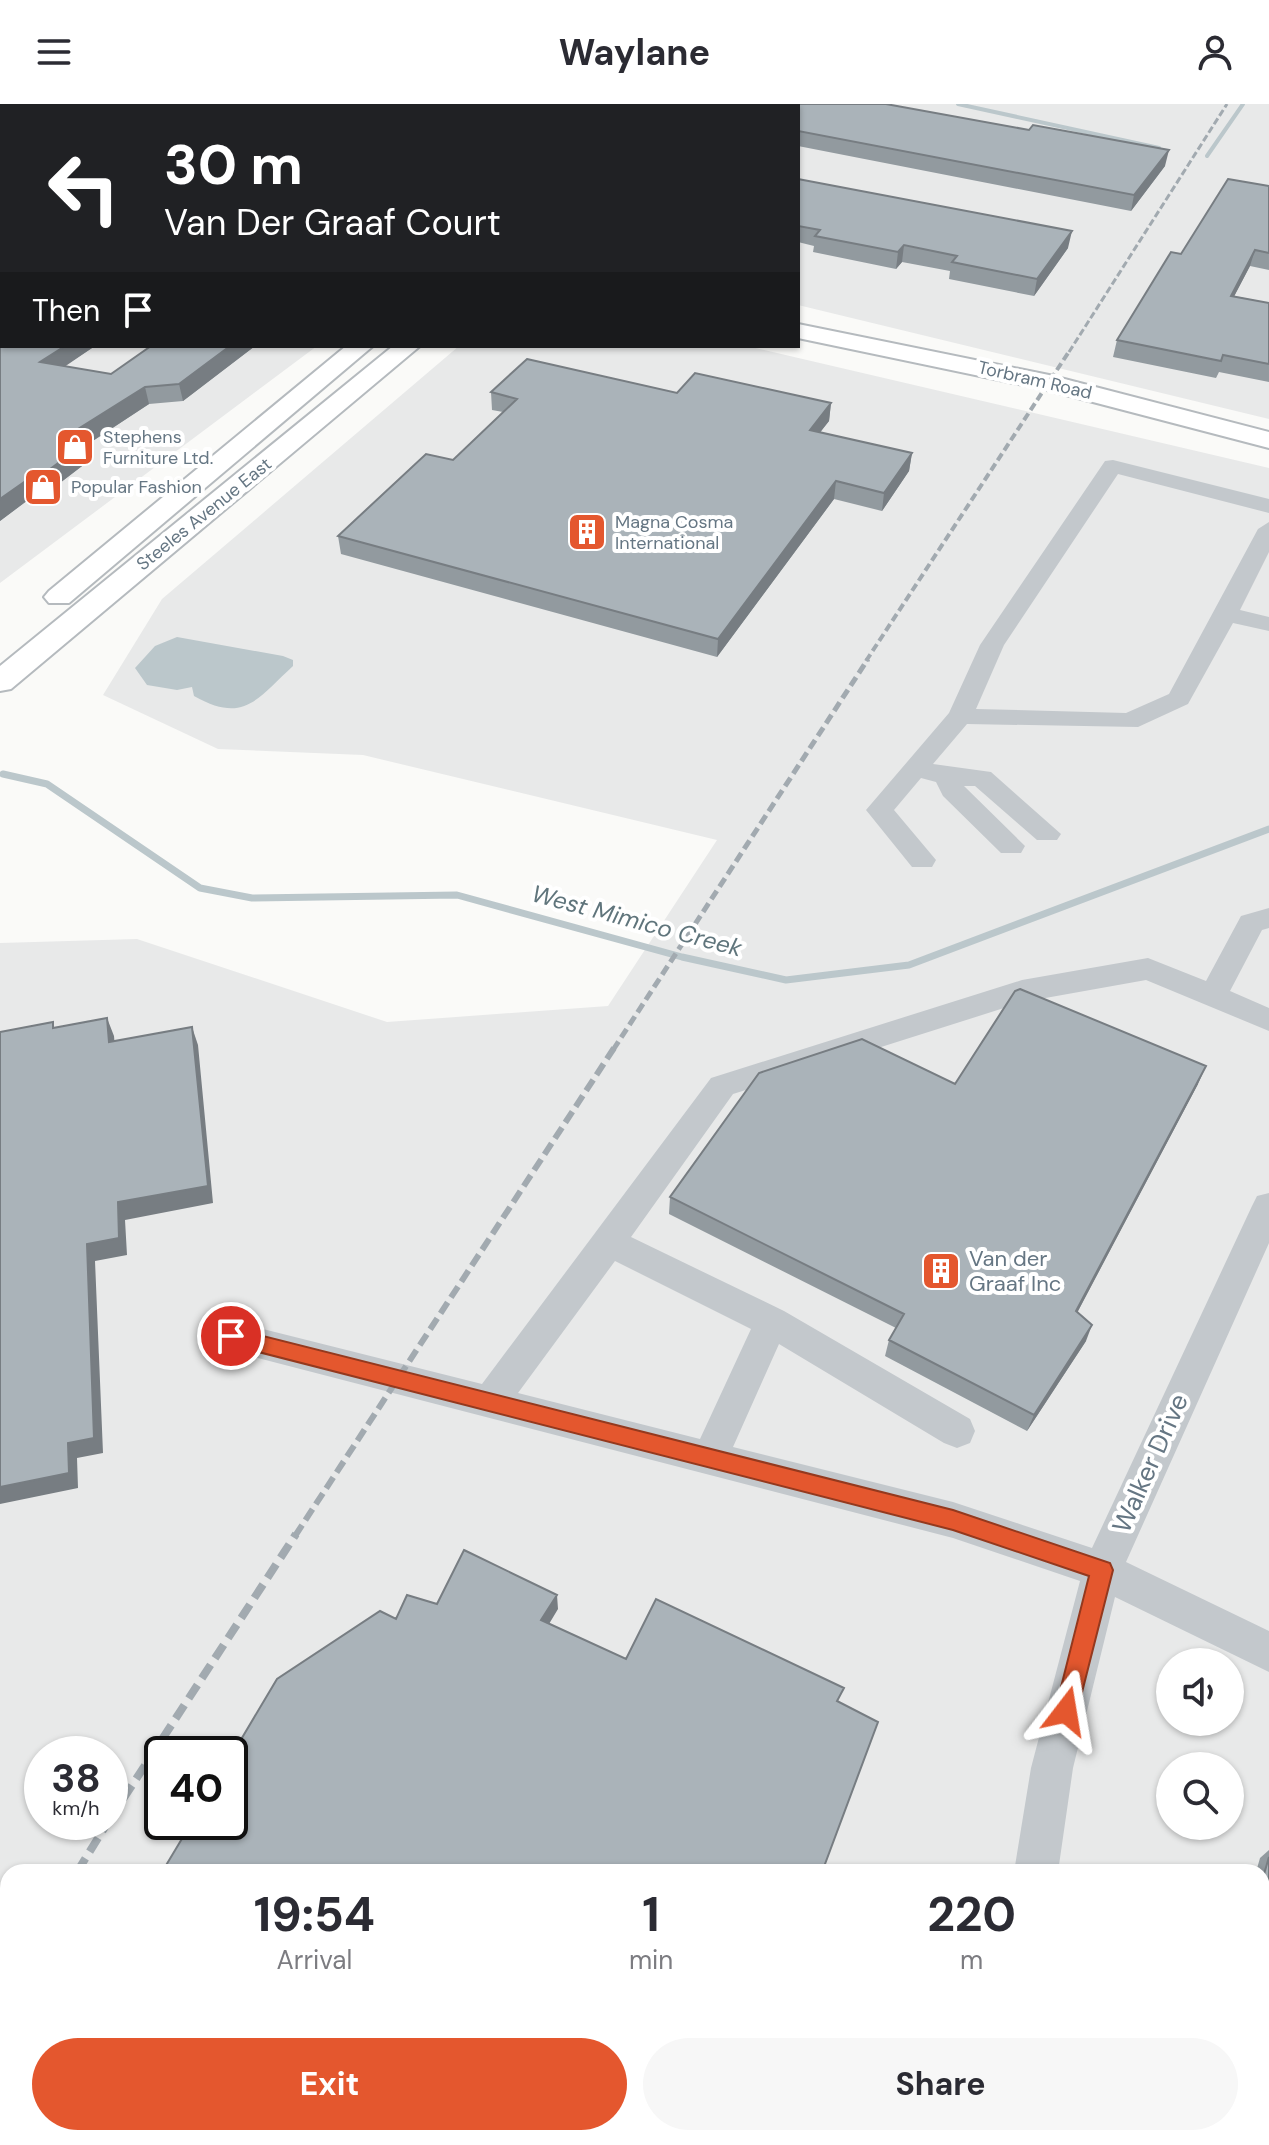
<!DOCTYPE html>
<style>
body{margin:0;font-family:"DM Sans",sans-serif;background:#f7f7f7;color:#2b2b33;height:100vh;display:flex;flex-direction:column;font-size:30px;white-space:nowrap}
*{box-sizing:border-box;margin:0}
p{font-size:26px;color:#7c7c81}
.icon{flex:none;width:44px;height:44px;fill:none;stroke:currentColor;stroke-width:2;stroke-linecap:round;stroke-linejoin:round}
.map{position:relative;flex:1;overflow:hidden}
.panel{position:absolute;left:0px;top:1760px;width:1270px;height:282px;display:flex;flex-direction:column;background:#fff;border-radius:24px 24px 0 0;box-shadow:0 2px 6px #0004}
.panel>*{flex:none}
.top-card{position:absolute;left:0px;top:0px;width:800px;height:244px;box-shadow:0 2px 6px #0004;background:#202124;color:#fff;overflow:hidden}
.tools{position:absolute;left:1156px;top:1544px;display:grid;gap:16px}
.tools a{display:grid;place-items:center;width:88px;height:88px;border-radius:50%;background:#fff;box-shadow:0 2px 6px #0004;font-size:40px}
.speed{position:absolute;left:24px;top:1632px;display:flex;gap:16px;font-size:40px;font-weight:700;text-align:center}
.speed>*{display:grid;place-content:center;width:104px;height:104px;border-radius:50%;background:#fff;box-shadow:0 2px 6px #0004;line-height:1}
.speed small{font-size:20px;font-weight:400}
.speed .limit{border:4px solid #111;border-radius:12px;background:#fff;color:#111}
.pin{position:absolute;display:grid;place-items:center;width:68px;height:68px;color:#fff;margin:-34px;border:4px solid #fff;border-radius:50%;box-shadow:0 2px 8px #0007}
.me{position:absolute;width:88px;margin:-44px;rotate:14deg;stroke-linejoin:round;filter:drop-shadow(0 0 6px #0008)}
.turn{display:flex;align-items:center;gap:28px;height:168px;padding:0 32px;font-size:36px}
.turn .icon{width:104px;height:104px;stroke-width:2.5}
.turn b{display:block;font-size:56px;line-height:68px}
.then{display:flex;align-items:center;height:76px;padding:0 32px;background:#0003;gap:16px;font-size:30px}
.eta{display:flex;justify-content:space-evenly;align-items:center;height:136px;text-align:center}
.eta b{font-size:48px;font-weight:700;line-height:56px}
.cta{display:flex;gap:16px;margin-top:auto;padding:16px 32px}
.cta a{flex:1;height:92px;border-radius:48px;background:#e4572e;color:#fff;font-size:32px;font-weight:700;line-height:92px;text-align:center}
.cta a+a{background:#f7f7f7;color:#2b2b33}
header{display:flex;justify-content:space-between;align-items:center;height:104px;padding:0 32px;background:#fff;font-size:36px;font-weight:700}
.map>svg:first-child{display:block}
.built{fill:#e8e9e9;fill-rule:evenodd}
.water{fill:#bbc7cb}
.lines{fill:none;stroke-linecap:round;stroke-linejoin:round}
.stream-far1{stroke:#bbc7cb;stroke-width:4}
.stream{stroke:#bbc7cb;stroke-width:7}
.major-casing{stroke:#b5babe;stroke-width:4}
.minor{fill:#c3c8cc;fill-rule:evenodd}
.major{fill:#fff;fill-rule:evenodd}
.rail-far4{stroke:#a2aab0;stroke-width:3;stroke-dasharray:7 3;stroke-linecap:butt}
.rail-far3{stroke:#a2aab0;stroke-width:4;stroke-dasharray:8 4;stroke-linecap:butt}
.rail-far2{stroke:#a2aab0;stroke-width:5;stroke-dasharray:10 5;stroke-linecap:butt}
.rail-far1{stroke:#a2aab0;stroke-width:6;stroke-dasharray:13 6;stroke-linecap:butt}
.rail{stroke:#a2aab0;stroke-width:8;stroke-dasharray:16 8;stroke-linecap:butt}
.wall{fill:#929a9f}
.shaded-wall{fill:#777d82}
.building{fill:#aab3b9;stroke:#777d82;stroke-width:2}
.route{fill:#e4572e;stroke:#94391e;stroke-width:2}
.labels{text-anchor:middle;stroke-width:8;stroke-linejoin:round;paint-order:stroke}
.far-street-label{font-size:18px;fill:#657683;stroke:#fff}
.far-poi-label{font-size:18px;fill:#657683;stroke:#fff;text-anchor:start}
.poi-label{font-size:22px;fill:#657683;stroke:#fff;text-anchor:start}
.water-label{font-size:24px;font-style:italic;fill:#60757c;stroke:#fff}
.near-street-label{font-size:26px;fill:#657683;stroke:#fff}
</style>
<header><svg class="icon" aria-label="menu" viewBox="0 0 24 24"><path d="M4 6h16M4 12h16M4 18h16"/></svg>Waylane<svg class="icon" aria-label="person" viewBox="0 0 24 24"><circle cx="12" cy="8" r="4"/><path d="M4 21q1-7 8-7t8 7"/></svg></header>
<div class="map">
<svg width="1269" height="2041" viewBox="0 0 1269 2041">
<rect width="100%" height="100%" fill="#fafaf8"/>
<path class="built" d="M729 0H1269V315L798 201V2H727Z
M0 52 2 242H317L0 479Z
M459 242H747L1269 364V2041H0V839L137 835 387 918 608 902 717 736 363 651 218 645 103 591 162 495ZM1170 1558H1230V1618H1170ZM42 1650H110V1718H42ZM162 1650H230V1718H162ZM1170 1662H1230V1722H1170ZM8 1768H1262V2034H8Z"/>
<path class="water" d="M177 533 283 552 293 556V562C256 596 244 620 194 592L192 583 177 586 147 581 135 564 155 542Z"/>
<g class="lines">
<path class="stream-far1" d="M958 0 1159 44
M628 2 631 0
M1207 52 1243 0"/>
<path class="stream" d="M3 670 47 680 200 784 252 794 457 791 682 853 786 876 909 861 1269 725"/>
<defs>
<path id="major" d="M0 5 2 6V18L0 17Z
M798 220 1049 271 1269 328V344L1047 286 798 234Z
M346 242H373L69 499H49L44 493 49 487Z
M393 242H420L11 585 0 587V562Z"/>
</defs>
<use href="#major" class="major-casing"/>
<path class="minor" d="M1113 356 1269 395V409L1118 370 1004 541 976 605 1126 609 1169 590 1258 425 1269 418V448L1240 506 1269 513V527L1233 519 1188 600 1138 623 967 620 933 660 991 668 1061 730 1057 736H1037L975 682H964L1025 742 1021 749H1001L943 692 936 678 921 674 894 706 936 756 932 763H912L866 706 949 609 980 541 1105 357Z
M1269 804V824L1262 826 1230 887 1269 904V927L1146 876 1023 898 733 990 631 1133 784 1207 970 1315 975 1327 970 1339 957 1344 944 1339 779 1240 733 1343 953 1398 1092 1444 1252 1102 1257 1092 1269 1089V1139L1126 1458 1269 1527V1568L1115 1493 1073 1664 1058 1768H1014L1031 1664 1080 1477 953 1434 231 1247 218 1243 213 1232 218 1221 231 1217 482 1280 711 974 1022 876 1148 854 1206 877 1241 812ZM615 1157 751 1225 700 1335 518 1289Z
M987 2034H1035V2041H987Z"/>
<use href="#major" class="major"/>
<path class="rail-far4" d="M1069 248 1227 0"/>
<path class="rail-far3" d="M866 557 1070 246"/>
<path class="rail-far2" d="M613 946 868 555"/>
<path class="rail-far1" d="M295 1432 614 944"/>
<path class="rail" d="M110 1715 296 1430
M77 1768 108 1718
M0 1909 8 1891"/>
</g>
<path class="wall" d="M158 0H577L575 2H164Z
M798 2 1165 62 1131 107 798 42Z
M0 66 2 67V119H0Z
M798 75 1068 144 1034 192 949 175 950 167 902 158 896 165 813 148 814 142 798 138Z
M1269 82V166L1250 162 1234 192 1269 199V278L1219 268 1216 274 1113 253 1117 236 1181 150Z
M0 135 2 242H95L64 262 111 270 255 242 183 297 149 300 82 344 86 359 39 395 32 393 0 417Z
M491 288 677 289 831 299 829 317 820 328 912 349 909 367 882 407 834 395 717 553 341 450 338 432 453 356 503 308 492 306Z
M955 980H1198L1077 1209 1086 1237 1027 1327 885 1252 889 1236 896 1224 669 1110 670 1093Z
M1269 1746V2041H1176L1178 2034H1262V1768H1256L1260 1754Z
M321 2034H786L784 2041H333Z"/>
<path class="shaded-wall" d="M559 0H577L575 2H559Z
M1169 46 1165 62 1131 107 1134 91Z
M1072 127 1068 144 1034 192 1037 175Z
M904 141 902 158 896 165 898 148Z
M1255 146 1250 162 1226 208 1231 192Z
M65 242H95L45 276 40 258Z
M230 242H255L183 297 179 280Z
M145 283 149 300 82 344 86 359 39 395 34 377 75 327Z
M831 299 829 317 808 344 810 326Z
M912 349 909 367 882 407 884 389Z
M27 376 32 393 0 417V395Z
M836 377 834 395 717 553 718 535Z
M107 914 114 932 116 956 109 938Z
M192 923 198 941 213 1099 125 1116 127 1151 95 1157 103 1349 77 1354 78 1384 0 1400V1383L68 1339 87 1140 118 1098Z
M1206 962 1198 980 1069 1224 1076 1207Z
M1092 1221 1086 1237 1027 1327 1034 1311Z
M557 1491 558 1505 543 1530 541 1516Z"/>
<path class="building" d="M200 0H410L408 2H206Z
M416 0H562L559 2H424Z
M765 0H886L1029 26 1033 21 1169 46 1134 91 798 27V2H763Z
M0 66 2 67V104L0 103Z
M798 75 1072 127 1037 175 952 158 957 152 904 141 898 148 815 132 820 126 798 122Z
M1228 75 1269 82V149L1255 146 1231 192 1269 199V260L1223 251 1221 257 1117 236 1171 148 1181 150Z
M2 134V242H65L40 258 111 270 151 242H230L179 280 145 283 75 327 81 342 34 377 27 376 0 395V135Z
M527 255 677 289 695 269 831 299 810 326 912 349 884 389 836 377 718 535 338 432 426 350 453 356 517 295 491 288Z
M1020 885 1206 962 1076 1207 1092 1221 1034 1311 889 1236 904 1210 670 1093 759 969 862 935 955 980 1015 887Z
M107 914 109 938 192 923 208 1082 118 1098 119 1134 87 1140 94 1334 68 1339 69 1369 0 1383V928L53 918V924Z
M464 1446 557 1491 541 1516 626 1555 656 1495 844 1584 837 1597 878 1618 822 1768H162L192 1718H230V1654L277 1575 380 1507 396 1515 407 1491 437 1500Z
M1269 1753V2041H1186L1188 2034H1262V1777Z
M325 2034H786L784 2041H524L519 2038 517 2041H338Z"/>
<path class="route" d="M231 1224 953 1406 1110 1459 1113 1466 1075 1616 1066 1619 1058 1616 1055 1607 1089 1472 953 1426 231 1241 221 1232Z"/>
<defs>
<symbol id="shop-square" viewBox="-11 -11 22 22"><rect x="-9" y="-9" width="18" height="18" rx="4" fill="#e4572e" stroke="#fff"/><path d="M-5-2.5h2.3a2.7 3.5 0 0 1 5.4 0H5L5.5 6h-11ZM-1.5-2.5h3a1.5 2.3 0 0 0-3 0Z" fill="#fff"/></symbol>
<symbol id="building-square" viewBox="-11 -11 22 22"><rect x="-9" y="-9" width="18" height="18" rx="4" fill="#e4572e" stroke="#fff"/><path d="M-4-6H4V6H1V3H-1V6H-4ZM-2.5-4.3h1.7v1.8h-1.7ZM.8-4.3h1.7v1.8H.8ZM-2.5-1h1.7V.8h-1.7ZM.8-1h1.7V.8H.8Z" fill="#fff"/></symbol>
</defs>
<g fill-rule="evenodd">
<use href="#shop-square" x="53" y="321" width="44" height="44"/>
<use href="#shop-square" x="21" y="361" width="44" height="44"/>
<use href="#building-square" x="565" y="406" width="44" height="44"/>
<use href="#building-square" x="919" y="1145" width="44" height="44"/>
</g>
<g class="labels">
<g class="far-street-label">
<text transform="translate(1035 276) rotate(13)" y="6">Torbram Road</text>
<text transform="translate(204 410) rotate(-39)" y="6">Steeles Avenue East</text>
</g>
<g class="far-poi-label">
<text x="103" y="339">Stephens<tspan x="103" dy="21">Furniture Ltd.</tspan></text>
<text x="71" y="389">Popular Fashion</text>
<text x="615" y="424">Magna Cosma<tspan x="615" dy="21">International</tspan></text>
</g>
<g class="poi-label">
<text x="969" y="1162">Van der<tspan x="969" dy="25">Graaf Inc</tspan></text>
</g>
<g class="water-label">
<text transform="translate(637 817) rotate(15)" y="8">West Mimico Creek</text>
</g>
<g class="near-street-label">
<text transform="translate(1150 1359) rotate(-66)" y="9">Walker Drive</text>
</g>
</g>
</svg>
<div class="tools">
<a><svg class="icon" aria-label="sound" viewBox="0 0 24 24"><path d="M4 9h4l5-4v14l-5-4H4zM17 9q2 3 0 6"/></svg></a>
<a><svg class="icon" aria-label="search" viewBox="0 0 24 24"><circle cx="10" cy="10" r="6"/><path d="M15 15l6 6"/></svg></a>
</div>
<div class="speed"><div>38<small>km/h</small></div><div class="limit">40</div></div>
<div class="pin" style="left:231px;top:1232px;background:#d93025"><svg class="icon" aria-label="arrive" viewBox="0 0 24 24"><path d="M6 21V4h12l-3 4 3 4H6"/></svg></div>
<svg class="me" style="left:1066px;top:1607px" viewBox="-20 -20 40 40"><path d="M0-17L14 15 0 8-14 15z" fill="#e4572e" stroke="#fff" stroke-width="4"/></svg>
<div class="top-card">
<div class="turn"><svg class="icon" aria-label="left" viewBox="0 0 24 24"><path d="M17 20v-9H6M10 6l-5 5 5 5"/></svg><div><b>30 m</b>Van Der Graaf Court</div></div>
<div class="then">Then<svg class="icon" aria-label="arrive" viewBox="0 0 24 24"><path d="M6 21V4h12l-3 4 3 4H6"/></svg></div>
</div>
<section class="panel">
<div class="eta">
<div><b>19:54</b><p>Arrival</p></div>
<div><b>1</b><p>min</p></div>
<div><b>220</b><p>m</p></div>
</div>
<div class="cta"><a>Exit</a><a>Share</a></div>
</section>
</div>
